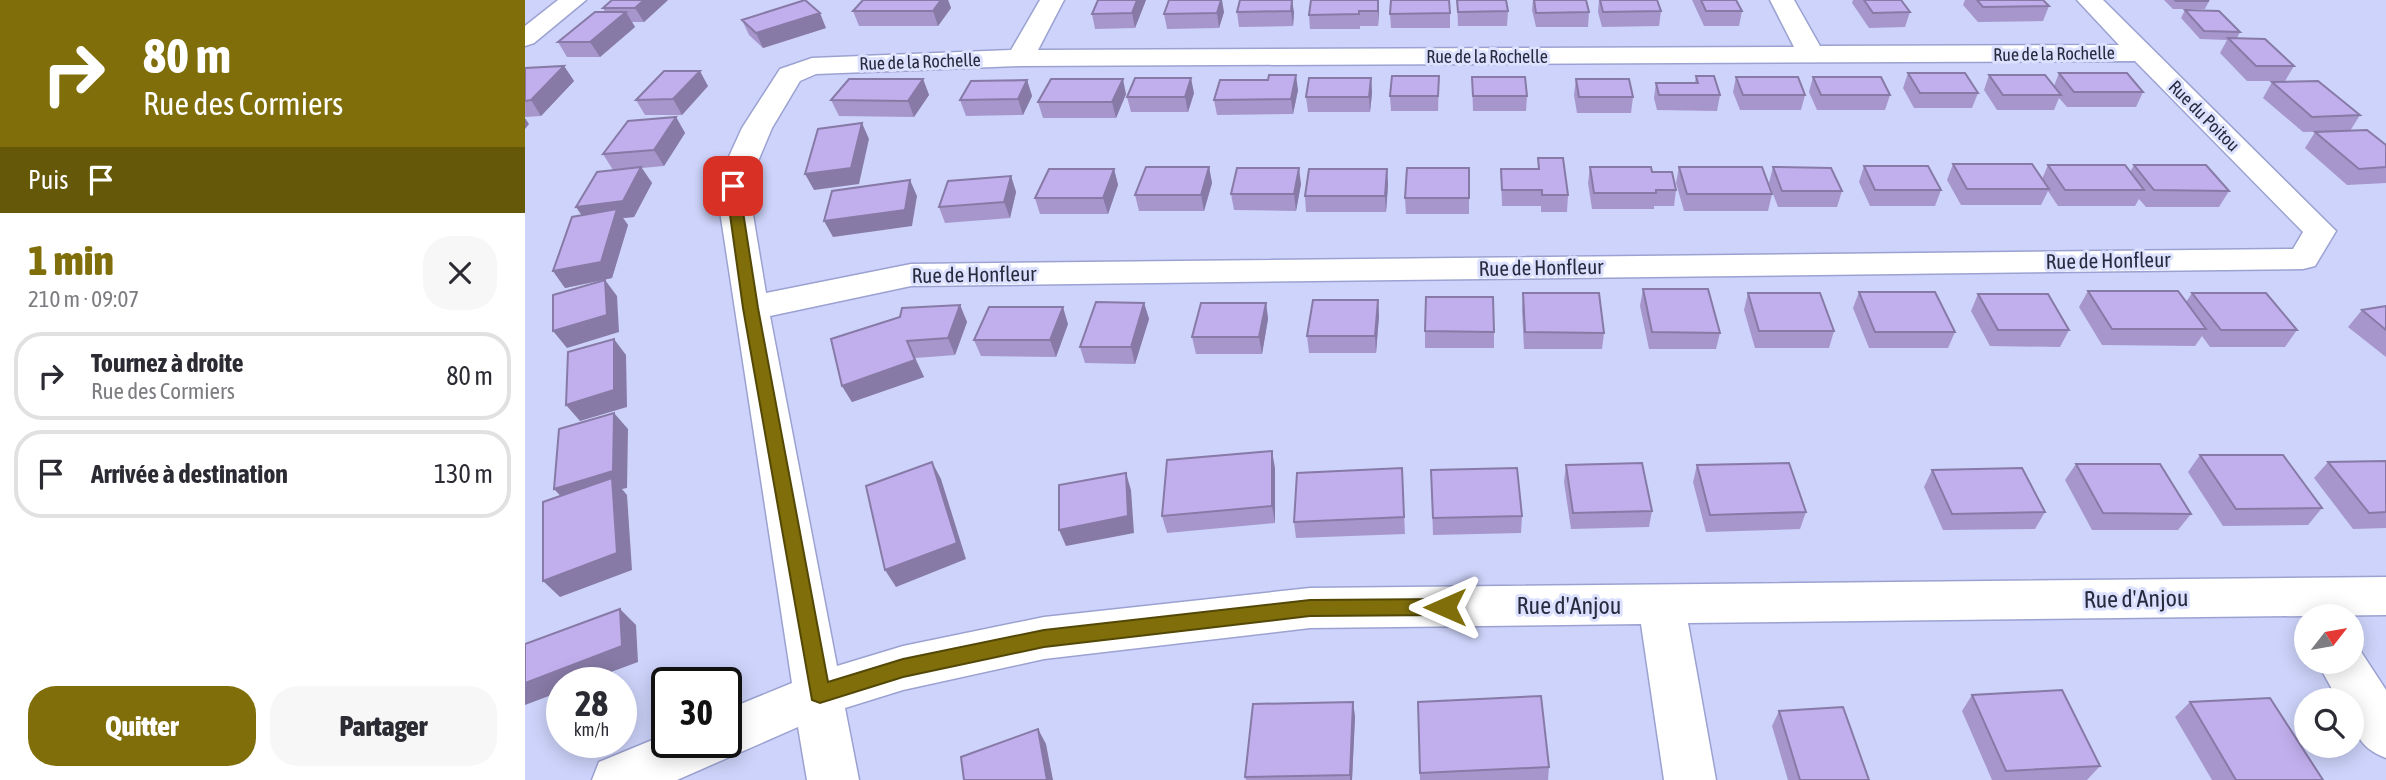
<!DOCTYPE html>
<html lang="fr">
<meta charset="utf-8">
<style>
body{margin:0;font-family:"Asap Condensed",sans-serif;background:#f7f7f7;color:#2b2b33;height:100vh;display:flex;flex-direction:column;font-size:26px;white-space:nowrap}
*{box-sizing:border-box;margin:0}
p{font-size:23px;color:#7c7c81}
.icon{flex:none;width:38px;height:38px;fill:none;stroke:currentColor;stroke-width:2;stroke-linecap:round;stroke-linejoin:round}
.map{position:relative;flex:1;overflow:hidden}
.sheet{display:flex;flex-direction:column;background:#fff;width:525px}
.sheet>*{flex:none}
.hud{background:#7f6e0a;color:#fff;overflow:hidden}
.needle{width:46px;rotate:59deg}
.controls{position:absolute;left:1769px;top:604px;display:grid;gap:14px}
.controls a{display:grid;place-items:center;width:70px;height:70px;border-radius:50%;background:#fff;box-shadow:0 4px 18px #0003;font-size:35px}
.speed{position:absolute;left:21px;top:667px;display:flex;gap:14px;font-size:35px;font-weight:700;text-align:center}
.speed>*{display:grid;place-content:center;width:91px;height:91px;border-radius:50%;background:#fff;box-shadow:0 4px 18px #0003;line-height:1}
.speed small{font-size:18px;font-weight:400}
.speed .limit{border:4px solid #111;border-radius:10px;background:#fff;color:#111}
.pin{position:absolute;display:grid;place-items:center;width:60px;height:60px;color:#fff;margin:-30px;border-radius:14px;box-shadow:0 4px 10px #0006}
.me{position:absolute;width:77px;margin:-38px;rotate:270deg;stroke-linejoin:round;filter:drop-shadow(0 0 5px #0008)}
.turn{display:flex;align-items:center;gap:24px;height:147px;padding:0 28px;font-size:32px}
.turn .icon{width:91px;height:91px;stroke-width:2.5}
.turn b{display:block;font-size:49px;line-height:60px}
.then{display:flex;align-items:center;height:66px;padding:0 28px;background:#0003;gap:14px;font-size:26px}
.round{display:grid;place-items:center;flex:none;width:74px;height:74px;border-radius:28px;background:#f7f7f7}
.headline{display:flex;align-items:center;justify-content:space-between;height:119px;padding:0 28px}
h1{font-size:42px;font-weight:800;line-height:52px;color:#7f6e0a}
.button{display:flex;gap:14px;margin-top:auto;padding:14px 28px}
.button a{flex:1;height:80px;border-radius:28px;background:#7f6e0a;color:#fff;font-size:28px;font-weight:800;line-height:80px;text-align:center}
.button a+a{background:#f7f7f7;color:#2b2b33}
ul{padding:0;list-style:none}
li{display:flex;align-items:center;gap:21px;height:88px;margin:0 14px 10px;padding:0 14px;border:4px solid #e1e1e2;border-radius:28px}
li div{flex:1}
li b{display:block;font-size:26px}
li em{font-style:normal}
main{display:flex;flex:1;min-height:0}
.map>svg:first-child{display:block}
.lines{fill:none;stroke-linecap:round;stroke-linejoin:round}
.street-casing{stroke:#9ba2d1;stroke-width:3}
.street{fill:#fff;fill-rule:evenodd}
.wall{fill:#a696cc}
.shaded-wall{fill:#877aa6}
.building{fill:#c1afed;stroke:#877aa6;stroke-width:2}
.route{fill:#7f6e0a;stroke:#534806;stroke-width:2}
.labels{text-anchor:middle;stroke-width:6;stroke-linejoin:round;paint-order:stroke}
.far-street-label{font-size:18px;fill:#282b3e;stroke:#dce1ff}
.street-label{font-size:21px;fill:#282b3e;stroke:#dce1ff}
.near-street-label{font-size:24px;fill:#282b3e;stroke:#dce1ff}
</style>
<main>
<section class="sheet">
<div class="hud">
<div class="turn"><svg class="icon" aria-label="right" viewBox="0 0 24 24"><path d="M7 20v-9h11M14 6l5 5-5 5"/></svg><div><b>80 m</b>Rue des Cormiers</div></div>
<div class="then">Puis<svg class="icon" aria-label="arrive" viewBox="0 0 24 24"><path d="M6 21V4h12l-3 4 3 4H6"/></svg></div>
</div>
<div class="headline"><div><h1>1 min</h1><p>210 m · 09:07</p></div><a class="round"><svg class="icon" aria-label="close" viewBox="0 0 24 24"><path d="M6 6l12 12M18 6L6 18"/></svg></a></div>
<ul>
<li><svg class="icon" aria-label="right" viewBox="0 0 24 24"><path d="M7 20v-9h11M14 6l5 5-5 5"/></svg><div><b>Tournez à droite</b><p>Rue des Cormiers</p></div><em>80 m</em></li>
<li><svg class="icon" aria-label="arrive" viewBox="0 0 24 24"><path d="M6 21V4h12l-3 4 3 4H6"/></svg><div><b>Arrivée à destination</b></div><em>130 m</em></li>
</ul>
<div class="button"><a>Quitter</a><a>Partager</a></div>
</section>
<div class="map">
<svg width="1861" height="780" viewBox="0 0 1861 780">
<rect width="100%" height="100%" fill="#cdd3fa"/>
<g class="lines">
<defs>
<path id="street" d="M33 0H61L9 43 0 46V26Z
M515 0H539L513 50 1269 47 1245 0H1269L1295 46 1594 45 1552 0H1578L1811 231 1790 266 1778 269 386 286 245 316 312 666 378 646 519 617 785 588 1861 577V615L1163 623 1191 780H1139L1116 624 785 628 519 659 378 690 320 708 334 780H282L273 727 152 780H67L74 762 142 734V742H201V710L267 683 191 185 217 128 255 69 287 58 486 50ZM1610 61 1778 232 1768 249 386 264 241 293 223 185 247 128 275 81 291 74 495 66Z
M1827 645 1833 647 1861 690V758C1832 747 1827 729 1827 700H1813L1792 662H1827Z"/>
</defs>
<use href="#street" class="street-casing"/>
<use href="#street" class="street"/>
</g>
<path class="wall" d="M87 0H143L119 22H107L110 27 75 57H42L33 42 80 12 78 8Z
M338 0H423L426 8 413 26H334L328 11Z
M621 0 610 28 570 29 567 14Z
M715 0 769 12 768 26 714 27 712 12Z
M932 0 983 11 982 26H933Z
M1008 0H1061L1064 12 1063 27H1011L1007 10Z
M1074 0H1132L1136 11 1134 26 1077 27 1073 12Z
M1167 0H1211L1217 11 1214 26H1179Z
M1328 0H1376L1385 12 1380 27 1344 28 1327 3Z
M1440 0H1518L1524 6 1518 21 1453 22 1438 5Z
M1639 0H1682L1684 1 1680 9H1648Z
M854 10 853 26H835V29H785L784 15Z
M1660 10 1715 32 1712 38 1769 66 1760 81H1722L1695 53 1702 40 1675 39 1656 18Z
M699 12 694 28 642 29 639 14Z
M925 13V28H866L865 14Z
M217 20 301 28 238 48 224 35Z
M39 66 49 81 16 116 0 117V68Z
M1383 73 1453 93 1447 108H1389L1378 88Z
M1534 73 1618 92 1611 107H1542L1534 98 1529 110H1472L1459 90 1464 75 1529 86Z
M914 76 913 111H866L865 96Z
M1171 76 1195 95 1192 111 1132 110 1129 98 1131 83H1170Z
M947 77 1002 96 1001 111H948Z
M1211 77 1280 95 1276 110H1215L1208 92Z
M1288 77 1365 95 1360 110H1292L1284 92Z
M846 78 847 93 845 112H783L781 97Z
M398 79 404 95 389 117 314 116 306 100Z
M1051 79 1108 97 1106 113H1052L1049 95Z
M502 80 507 96 498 115 441 116 435 100Z
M1747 82 1835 115 1825 131 1861 145V183L1822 185 1780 148 1790 132 1819 131 1778 132 1738 98Z
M183 86 157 115H120L111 100Z
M773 90 768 114 692 115 689 100Z
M669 93 663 112H606L602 97Z
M601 94 591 118H518L513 102Z
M151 117 160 133 139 166 117 168 127 183 109 217 98 218 103 225 87 278 40 288 28 271 57 215 51 207 88 170 78 154Z
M1013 158 1043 195 1042 212H1016V206H977L976 169H1013Z
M1428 164 1517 179 1523 165 1605 172 1609 165 1704 191 1694 207H1621L1614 199 1610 206H1533L1523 191 1516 205H1436L1422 180Z
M1339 166 1416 190 1410 206H1345L1334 182Z
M684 167 687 183 679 211H614L610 195Z
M1065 167 1127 172 1151 190 1149 206H1129V209H1067L1063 183Z
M1154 167 1247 194 1243 211H1159L1151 183Z
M1248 167 1317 191 1312 207H1253L1244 183Z
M944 168V214H881L880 198Z
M589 169 593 185 583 214H515L510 198Z
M862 169 863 185 861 212H781L780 196Z
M486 176 491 192 485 218 420 223 414 207Z
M776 184 771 211 709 210 706 194Z
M1118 289 1195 333 1191 349H1124L1115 306Z
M1563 291 1661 302 1667 293 1772 330 1760 347H1685L1677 336 1670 346 1577 345 1554 307Z
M1334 292 1430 332 1423 348H1344L1328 308Z
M998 293 1079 333 1077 349H999L997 310Z
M1223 293 1309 331 1304 348H1230L1219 310Z
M1453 294 1544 330 1535 347 1465 346 1446 311Z
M853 300 854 316 851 353H784L782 336Z
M619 303 624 319 610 364 560 363 555 347Z
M741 303 743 319 737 354H671L667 337Z
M435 305 442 322 430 355 390 358 399 377 327 402 317 386Z
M1861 306V357L1823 327 1837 310Z
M543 324 531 357 456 356 449 340Z
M900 331 969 332V348H900Z
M1675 455 1797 508 1783 525 1698 526 1663 472Z
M1861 461V528L1828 529 1789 478 1803 462Z
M1551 464 1666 514 1653 530H1567L1540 480Z
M1041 465 1127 511 1124 527 1046 529 1039 482Z
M1172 465 1281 512 1275 529 1181 532 1168 482Z
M750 468V523L642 533 637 516Z
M877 468 880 534 771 538 769 522Z
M906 470 997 516 996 533 908 535Z
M1407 470 1520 512 1510 529 1418 530 1399 487Z
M1447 695 1575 766 1562 780H1467L1437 711Z
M828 702 830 717 827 780H721L720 777Z
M893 702 1024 767 1023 780H895Z
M1665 702 1798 780H1687L1650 717Z
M1254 711 1344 780H1263L1247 726Z"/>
<path class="shaded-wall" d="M119 0H143L119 22 110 8Z
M416 0H423L426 8 413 26 408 11Z
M612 0H621L610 28 607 13Z
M696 0H697L699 12 694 28 692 13Z
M767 0 769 12 768 26 766 11Z
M854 0V10L853 26V11Z
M101 12 110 27 75 57 65 42Z
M295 13 301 28 238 48 231 33Z
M39 66 49 81 16 116 6 100Z
M175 71 183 86 157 115 148 99Z
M771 75 773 90 768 114 766 99Z
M666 78 669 93 663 112 660 97Z
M846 78 847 93 845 112 844 97Z
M398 79 404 95 389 117 383 101Z
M598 79 601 94 591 118 587 102Z
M502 80 507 96 498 115 493 99Z
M151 117 160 133 139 166 129 150Z
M0 118 4 124 0 129Z
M337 123 344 139 334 184 289 190 280 174Z
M116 167 127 183 109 217 98 218 103 225 87 278 40 288 28 271 62 223 51 207Z
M684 167 687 183 679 211 676 195Z
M774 168 776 184 771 211 769 194Z
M589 169 593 185 583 214 578 198Z
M862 169 863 185 861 212 860 196Z
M486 176 491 192 485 218 479 202Z
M385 180 392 196 387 226 308 237 299 221Z
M80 280 92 296 94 332 42 348 28 331Z
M853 300 854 316 851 353 850 336Z
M619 303 624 319 610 364 606 347Z
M741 303 743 319 737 354 734 337Z
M435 305 442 322 430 355 423 338Z
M538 307 543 324 531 357 525 340Z
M89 339 101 355 102 407 55 421 41 405Z
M382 341 399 377 327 402 317 386Z
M89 413 103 429 102 488 97 489 102 495 107 570 35 597 18 581 45 506 29 489Z
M747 451 750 468V523L747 506Z
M407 462 416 479 441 559 371 587 360 570Z
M601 473 606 490 609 533 541 546 534 530Z
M95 609 111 625 113 662 59 682H37V691L0 705V683Z
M828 702 830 717 827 780H825V775Z
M513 729 521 744 528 780H522Z"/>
<path class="building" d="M87 0H119L110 8H78Z
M280 0 295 13 231 33 217 20Z
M338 0H416L408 11H328Z
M573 0H612L607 13 567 14Z
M644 0H696L692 13 639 14Z
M715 0H767L766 11 712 12Z
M786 0H853V11H834V14L784 15Z
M866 0H924L925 13 865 14Z
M932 0H981L983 11 933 12Z
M1009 0H1061L1064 12 1011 13Z
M1075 0H1132L1136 11 1078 12Z
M1176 0H1211L1217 11H1181Z
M1339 0H1376L1385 12 1348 13Z
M1452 0H1518L1524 6 1458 7Z
M1650 0H1682L1684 1H1651Z
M1660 10 1694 11 1715 32 1679 31Z
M70 12H101L65 42H33Z
M1703 38 1740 39 1769 66H1731Z
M39 66 6 100 0 101V68Z
M139 71H175L148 99 111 100Z
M1383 73H1440L1453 93H1395Z
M1534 73H1602L1618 92H1549Z
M744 75H771L766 99 689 100 695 80H743Z
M1464 75H1520L1536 95H1478Z
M867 76H914L913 96H865Z
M1171 76H1189L1195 95H1134L1131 83H1173Z
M947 77H1000L1002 96H948Z
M1211 77H1273L1280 95H1218Z
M1288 77H1356L1365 95H1296Z
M610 78H666L660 97H602Z
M784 78H846L844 97H781Z
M324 79H398L383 101 306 100Z
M526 79H598L587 102H513Z
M1051 79H1104L1108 97H1054Z
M502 80 493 99 435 100 446 81Z
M1793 81 1835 115 1787 117 1747 82Z
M151 117 129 150 78 154 103 121Z
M337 123 326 168 280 174 293 129Z
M1842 130 1861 145V167L1834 169 1790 132Z
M1013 158H1038L1043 195H1017V190H977L976 169H1014Z
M1428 164H1507L1524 189H1442Z
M1523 165H1600L1619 190H1540Z
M1609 165H1681L1704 191 1629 190Z
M1339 166H1403L1416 190H1350Z
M116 167 98 201 51 207 72 172Z
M621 167H684L676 195H610Z
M1065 167H1126L1127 172H1147L1151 190H1131V193H1069Z
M1154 167H1237L1247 194H1162Z
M1248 167 1306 168 1317 191H1257Z
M712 168H774L769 194H706Z
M882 168H944V198H880Z
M524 169H589L578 198H510Z
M784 169H862L860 196H780Z
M486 176 479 202 414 207 423 181Z
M385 180 380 210 299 221 307 191Z
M92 209 76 262 28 271 47 217Z
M80 280 82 315 28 331V295Z
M1118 289H1183L1195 333 1127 332Z
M1563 291H1653L1681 329H1587Z
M1334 292H1410L1430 332H1350Z
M998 293H1074L1079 333 1000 332Z
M1223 293H1295L1309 331H1234Z
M1667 293H1741L1772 330H1696Z
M1453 294H1523L1544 330H1473Z
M901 297H968L969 332 900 331Z
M788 300H853L850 336H782Z
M571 302 619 303 606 347H555Z
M676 303H741L734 337H667Z
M435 305 423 338 382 341 390 360 317 386 306 339 375 317 377 308Z
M1861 306V330L1837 310Z
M464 307H538L525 340H449Z
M89 339V390L41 405 43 352Z
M89 413 88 471 29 489 34 429Z
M747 451V506L637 516 642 460Z
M1675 455H1758L1797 508 1711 509Z
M1861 461V512L1844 513 1803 462Z
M407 462 432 543 360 570 341 486Z
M1117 463 1127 511 1048 513 1041 465Z
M1264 463 1281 512 1185 515 1172 465Z
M1551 464H1635L1666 514 1578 513Z
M877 468 879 517 769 522 772 473Z
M992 468 997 516 908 518 906 470Z
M1497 468 1520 512 1427 514 1407 470Z
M601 473 603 516 534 530V485Z
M87 478 92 553 18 581V502Z
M95 609 97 646 0 683V644Z
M1537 690 1575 766 1481 771 1447 695Z
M1016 696 1024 767 895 773 893 702Z
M1745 698 1798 780H1711L1665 702Z
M828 702 825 775 720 777 728 704Z
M1318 707 1344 780H1275L1254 711Z
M513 729 522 780H439L436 757Z"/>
<path class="route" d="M208 182 214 186 233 308 303 682 378 659 519 630 785 600 920 599 927 601 930 607 927 613 920 615 785 616 519 647 378 677 295 703 287 700 218 308 201 186Z"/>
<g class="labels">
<g class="far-street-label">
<text transform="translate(1529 54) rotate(-1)" y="6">Rue de la Rochelle</text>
<text x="962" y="63">Rue de la Rochelle</text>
<text transform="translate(395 62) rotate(-2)" y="6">Rue de la Rochelle</text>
<text transform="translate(1679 116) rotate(45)" y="6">Rue du Poitou</text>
</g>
<g class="street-label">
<text transform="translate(1583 261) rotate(-1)" y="7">Rue de Honfleur</text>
<text transform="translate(1016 268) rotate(-1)" y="7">Rue de Honfleur</text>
<text transform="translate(449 275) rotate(-1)" y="7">Rue de Honfleur</text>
</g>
<g class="near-street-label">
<text transform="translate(1611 599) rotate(-1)" y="8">Rue d'Anjou</text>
<text x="1044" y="614">Rue d'Anjou</text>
</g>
</g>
</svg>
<div class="controls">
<a><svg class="needle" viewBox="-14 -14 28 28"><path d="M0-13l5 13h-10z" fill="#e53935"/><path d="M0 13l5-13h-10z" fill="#7c7c81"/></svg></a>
<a><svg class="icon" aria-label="search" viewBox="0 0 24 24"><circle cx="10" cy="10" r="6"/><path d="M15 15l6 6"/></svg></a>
</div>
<div class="speed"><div>28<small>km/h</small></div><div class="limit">30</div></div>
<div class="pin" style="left:208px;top:186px;background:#d93025"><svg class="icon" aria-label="arrive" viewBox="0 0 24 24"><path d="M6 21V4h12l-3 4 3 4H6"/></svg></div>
<svg class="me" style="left:920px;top:607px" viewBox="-20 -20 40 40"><path d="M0-17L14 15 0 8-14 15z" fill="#7f6e0a" stroke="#fff" stroke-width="4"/></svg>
</div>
</main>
